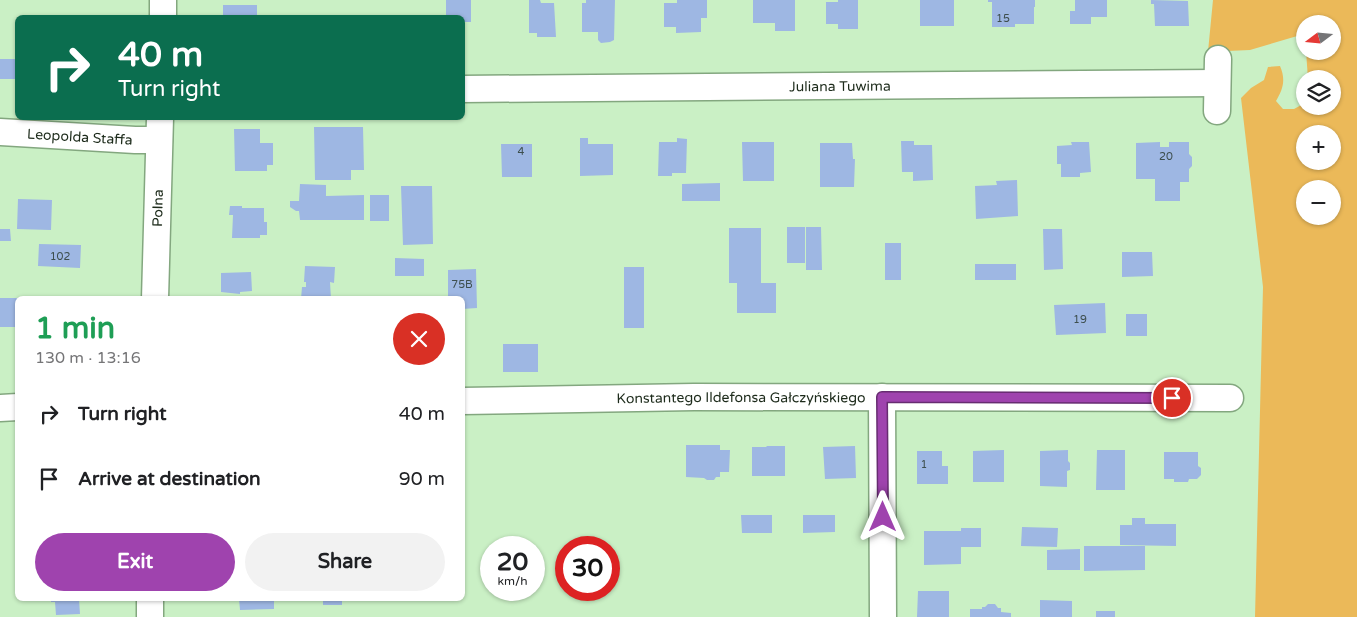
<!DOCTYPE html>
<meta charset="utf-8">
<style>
body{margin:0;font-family:"Varela Round",sans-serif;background:#f2f2f2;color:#202124;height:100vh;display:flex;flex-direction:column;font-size:19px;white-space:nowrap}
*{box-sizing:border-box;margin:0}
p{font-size:16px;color:#757577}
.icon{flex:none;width:28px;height:28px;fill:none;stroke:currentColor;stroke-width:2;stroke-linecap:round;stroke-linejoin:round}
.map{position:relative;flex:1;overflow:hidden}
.drawer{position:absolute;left:15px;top:296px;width:450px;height:305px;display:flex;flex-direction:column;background:#fff;border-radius:8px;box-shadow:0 1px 4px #0004}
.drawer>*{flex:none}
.banner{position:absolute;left:15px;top:15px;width:450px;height:105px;border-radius:8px;box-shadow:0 1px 4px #0004;background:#0b6e4f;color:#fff;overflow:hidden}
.needle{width:32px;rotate:254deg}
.controls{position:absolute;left:1296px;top:15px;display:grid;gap:10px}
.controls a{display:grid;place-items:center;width:45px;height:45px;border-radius:50%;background:#fff;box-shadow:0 1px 4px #0004;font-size:25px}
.speed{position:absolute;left:480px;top:536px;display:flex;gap:10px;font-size:25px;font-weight:700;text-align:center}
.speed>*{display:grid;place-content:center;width:65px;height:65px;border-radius:50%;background:#fff;box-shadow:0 1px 4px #0004;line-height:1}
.speed small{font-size:12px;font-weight:400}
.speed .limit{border:8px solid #d22;background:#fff;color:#111}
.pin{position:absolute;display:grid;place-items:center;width:42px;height:42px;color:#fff;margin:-21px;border:2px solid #fff;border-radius:50%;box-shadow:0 1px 5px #0007}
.me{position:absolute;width:55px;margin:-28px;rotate:0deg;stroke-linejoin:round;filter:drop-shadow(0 0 4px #0008)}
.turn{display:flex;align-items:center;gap:18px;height:105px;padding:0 20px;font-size:22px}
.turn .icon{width:65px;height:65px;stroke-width:2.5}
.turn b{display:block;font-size:35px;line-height:42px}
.round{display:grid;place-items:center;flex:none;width:52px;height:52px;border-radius:26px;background:#f2f2f2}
.summary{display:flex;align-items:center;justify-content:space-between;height:85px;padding:0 20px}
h1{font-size:30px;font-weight:700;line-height:38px;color:#1e9e55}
.primary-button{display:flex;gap:10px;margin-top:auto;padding:10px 20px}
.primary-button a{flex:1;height:58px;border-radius:30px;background:#9f43ae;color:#fff;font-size:20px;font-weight:700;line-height:58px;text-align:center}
.primary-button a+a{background:#f2f2f2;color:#202124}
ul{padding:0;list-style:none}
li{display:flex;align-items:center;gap:15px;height:65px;padding:0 20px}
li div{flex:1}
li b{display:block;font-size:19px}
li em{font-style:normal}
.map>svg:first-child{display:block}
.green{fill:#ebb959;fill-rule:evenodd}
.building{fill:#9eb7e3}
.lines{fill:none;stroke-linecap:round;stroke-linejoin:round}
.minor-casing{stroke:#83a77f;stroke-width:29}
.minor{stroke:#fff;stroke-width:26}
.route-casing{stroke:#672c71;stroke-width:12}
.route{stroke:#9f43ae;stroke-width:9}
.labels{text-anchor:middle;stroke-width:4;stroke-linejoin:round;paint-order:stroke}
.number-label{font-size:11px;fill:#3d4e4d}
.street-label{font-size:14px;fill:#1d2b1b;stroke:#caf0c5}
</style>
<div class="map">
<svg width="1357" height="617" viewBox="0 0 1357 617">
<rect width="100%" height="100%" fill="#caf0c5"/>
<path class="green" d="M1213 0H1357V617H1255L1263 287 1241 98 1251 88 1264 80 1268 67 1280 66C1286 80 1283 89 1276 101L1283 109H1294L1305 103V106H1332V79H1308L1306 51H1332V24H1305V42L1304 34 1250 50 1227 51 1207 62ZM1305 134H1332V161H1305ZM1305 189H1332V216H1305Z"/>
<path class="building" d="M446 0H471V22H462V18H446Z
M529 0H540L541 3H554L556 37H537V33H529Z
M586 0H615L614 40 610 42 601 43 598 40V32H582V3H586Z
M677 0H707V18H701V32L676 33V27H664V3H677Z
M753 0H795V31H775V23H753Z
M838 0H858V29H838V24H826V2H838Z
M920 0H954V26H920Z
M988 0H1035V7H1034V24H1015V27H992V2H988Z
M1075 0H1107V17H1091V24H1070V11H1075Z
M1151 0 1188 1 1189 26H1155L1154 4H1151Z
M223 5H257V18H223Z
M0 59H18V79H0Z
M314 127H363L364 170H351V180H315Z
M234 129H260V143H273V165H267V171H235Z
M580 138H588V144H613V175L580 176Z
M677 138 687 139 686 173H672V176H658L659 142H677Z
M901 141H914V145H932L933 180 913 181V172H902Z
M742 142H774V181H743Z
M1071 142H1089L1091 172 1080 173V177H1061V164H1057V146L1072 145Z
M1160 142V147H1169V142H1189V154L1192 157V166L1189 169V182H1180V201H1155V179H1136V143Z
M820 143H852L853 159H855L854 187H820Z
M501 144H532V177H502Z
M1017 180 1018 216 976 219 975 186 997 185 996 181Z
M720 183V201H682V184Z
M300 184 326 185V196L364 195V220H300L299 211H296L290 207V201H299Z
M401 186H432L433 244 403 245Z
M370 195H389V221H370Z
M18 199 52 200 51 230 17 229Z
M230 206H242V208H264V222H267V235H260V238H232L233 215H229Z
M787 227H805V263H787Z
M806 227H821L822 270H806Z
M729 228H761V283H776V313H737V283H729Z
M0 229H10L11 241H0Z
M1043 229H1062L1063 269 1044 270Z
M885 243H901V280H885Z
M39 244 81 245 80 268 38 266Z
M1122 252H1152L1153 276 1122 277Z
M395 258 424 259V276H395Z
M975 264H1016V280H975Z
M305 266 335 267 334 283 330 282 331 299H301L302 287H306V282H304Z
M624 267H644V328H624Z
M476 269 477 308 462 309V299H448V270Z
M251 272 252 291 240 292V294L221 292V273Z
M0 298H18V327H0Z
M1105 303 1106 333 1056 335 1054 305Z
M1126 314H1147V336H1126Z
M503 344H538V372H503Z
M686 445H720V450H730L729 472H720V477H716L714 480H707L704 478 686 477Z
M766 446H785V476H752V447H767Z
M855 446 856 478 825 479 823 447Z
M1004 450V482H973V451Z
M1068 450V461L1070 463V470L1067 471V487L1040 486V451Z
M1097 450H1125V490H1096Z
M917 451H942V466H948V484H917Z
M1164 452H1198V466L1201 468V475L1197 479H1189L1188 482H1174V479H1164Z
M741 515H772V533H742Z
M803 515H835V532L803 533Z
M1132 518H1145V524H1176V546L1120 545V525H1132Z
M1022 527 1058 528 1057 547 1021 546Z
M961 528H981V547H961V564L924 565V531H961Z
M1084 546H1145V570L1084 571Z
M1080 549V570H1047V550Z
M918 591H949V617H917Z
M51 599H79L80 614 56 615 55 602H51Z
M239 599H274V609L240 610Z
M323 599H342V605H323Z
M1040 600 1072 601V617H1040Z
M988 604H995L998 608H1001V612L1011 613V617H970V609H982V607H985Z
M1096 611H1115V617H1096Z"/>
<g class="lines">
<defs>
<g id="minor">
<path d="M163 18V0"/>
<path id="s1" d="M462 89 1217 83"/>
<path d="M1217 111 1218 59"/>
<path id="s2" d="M0 132 135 140H159"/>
<path id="s3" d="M155 299 160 118"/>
<path d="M882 397 883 617"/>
<path id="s4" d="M462 401 694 397 1230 398"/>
<path d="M0 408 18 407"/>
<path d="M150 617V599"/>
</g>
</defs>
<use href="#minor" class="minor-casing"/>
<use href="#minor" class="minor"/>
</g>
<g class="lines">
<defs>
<path id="route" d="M883 517 882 397 1172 398"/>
</defs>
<use href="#route" class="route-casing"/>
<use href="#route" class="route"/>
</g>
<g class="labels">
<g class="number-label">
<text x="1003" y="22">15</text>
<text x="521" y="155">4</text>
<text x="1166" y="160">20</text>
<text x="60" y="260">102</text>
<text x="462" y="288">75B</text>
<text x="1080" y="323">19</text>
<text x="924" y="468">1</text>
</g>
<g class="street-label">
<text dy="5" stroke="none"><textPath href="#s1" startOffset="378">Juliana Tuwima</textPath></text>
<text dy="5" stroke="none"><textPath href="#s2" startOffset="80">Leopolda Staffa</textPath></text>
<text dy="5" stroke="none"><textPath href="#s3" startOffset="91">Polna</textPath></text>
<text dy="5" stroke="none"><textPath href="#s4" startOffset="279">Konstantego Ildefonsa Gałczyńskiego</textPath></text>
</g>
</g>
</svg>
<div class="controls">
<a><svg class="needle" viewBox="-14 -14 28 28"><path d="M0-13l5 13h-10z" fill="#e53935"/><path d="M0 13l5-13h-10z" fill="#757577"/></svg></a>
<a><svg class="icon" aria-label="layers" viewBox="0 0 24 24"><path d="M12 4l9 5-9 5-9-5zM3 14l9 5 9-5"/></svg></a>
<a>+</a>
<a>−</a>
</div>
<div class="speed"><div>20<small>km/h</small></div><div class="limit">30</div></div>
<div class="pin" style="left:1172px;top:398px;background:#d93025"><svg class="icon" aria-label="arrive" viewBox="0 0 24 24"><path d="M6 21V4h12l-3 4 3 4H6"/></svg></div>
<svg class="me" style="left:883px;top:517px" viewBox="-20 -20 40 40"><path d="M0-17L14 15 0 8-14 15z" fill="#9f43ae" stroke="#fff" stroke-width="4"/></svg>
<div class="banner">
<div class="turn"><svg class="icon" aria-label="right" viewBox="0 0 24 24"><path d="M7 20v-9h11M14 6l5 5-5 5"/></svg><div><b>40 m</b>Turn right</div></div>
</div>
<section class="drawer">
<div class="summary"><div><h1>1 min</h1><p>130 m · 13:16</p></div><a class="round" style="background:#d93025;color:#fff"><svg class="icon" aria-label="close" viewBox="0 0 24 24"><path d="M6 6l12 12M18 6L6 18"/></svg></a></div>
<ul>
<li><svg class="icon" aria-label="right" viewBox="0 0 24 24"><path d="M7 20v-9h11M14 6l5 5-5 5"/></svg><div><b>Turn right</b></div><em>40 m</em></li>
<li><svg class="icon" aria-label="arrive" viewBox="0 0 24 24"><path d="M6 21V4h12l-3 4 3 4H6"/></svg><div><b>Arrive at destination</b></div><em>90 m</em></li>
</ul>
<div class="primary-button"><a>Exit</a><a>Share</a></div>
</section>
</div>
